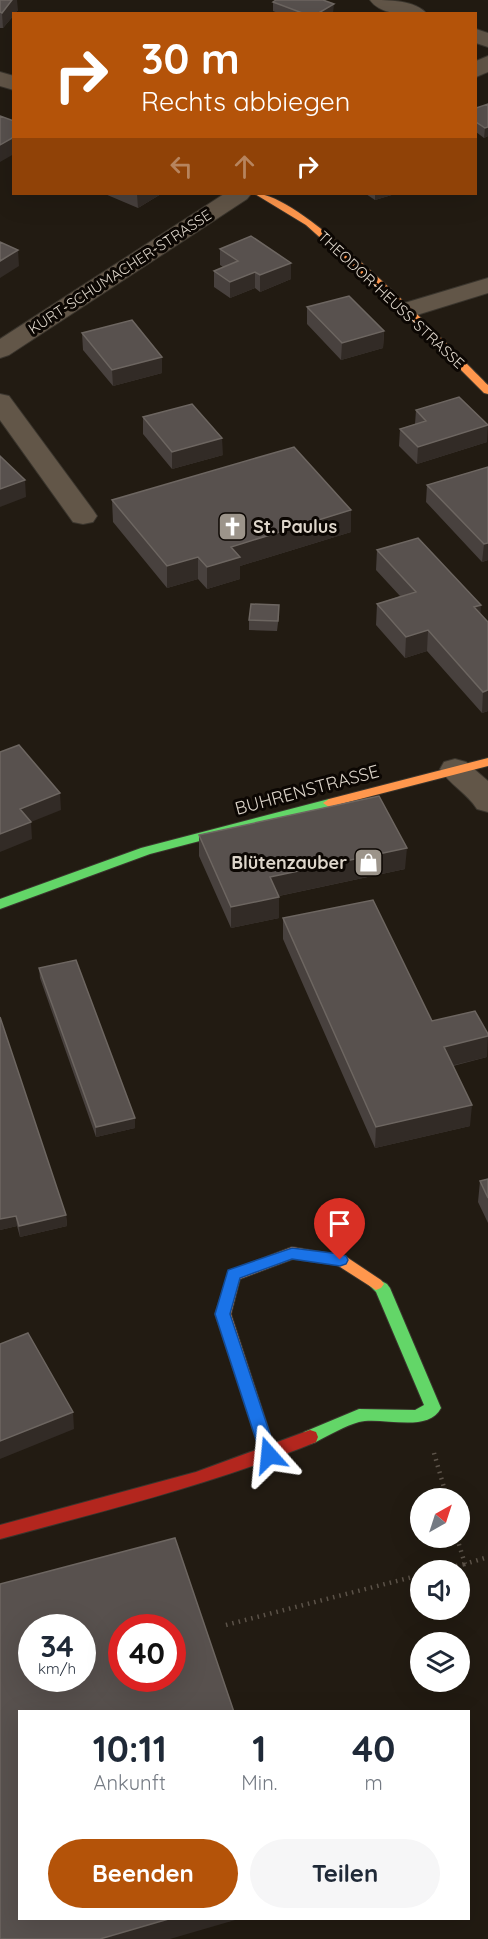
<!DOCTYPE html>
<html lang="de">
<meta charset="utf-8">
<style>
body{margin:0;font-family:Quicksand,sans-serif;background:#f6f6f7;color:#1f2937;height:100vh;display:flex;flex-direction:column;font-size:22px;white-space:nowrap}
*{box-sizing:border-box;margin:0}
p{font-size:20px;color:#747a83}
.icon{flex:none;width:33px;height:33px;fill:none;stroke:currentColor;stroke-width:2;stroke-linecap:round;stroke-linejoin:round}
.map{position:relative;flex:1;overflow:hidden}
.panel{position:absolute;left:18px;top:1710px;width:452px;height:210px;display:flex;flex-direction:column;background:#fff;border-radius:0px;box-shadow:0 6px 24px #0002}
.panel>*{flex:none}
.banner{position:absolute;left:12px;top:12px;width:465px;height:183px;border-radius:0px;box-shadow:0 6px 24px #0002;background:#b45309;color:#fff;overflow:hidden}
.needle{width:39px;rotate:39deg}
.buttons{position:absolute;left:410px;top:1488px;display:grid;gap:12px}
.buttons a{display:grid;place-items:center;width:60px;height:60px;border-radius:50%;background:#fff;box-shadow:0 6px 24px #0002;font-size:30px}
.speed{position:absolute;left:18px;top:1614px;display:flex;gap:12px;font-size:30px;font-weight:700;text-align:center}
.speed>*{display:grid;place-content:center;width:78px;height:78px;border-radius:50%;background:#fff;box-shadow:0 6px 24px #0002;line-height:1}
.speed small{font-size:15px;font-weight:400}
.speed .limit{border:9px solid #d22;background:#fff;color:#111}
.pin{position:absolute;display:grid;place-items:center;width:51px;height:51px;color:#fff;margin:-62px -26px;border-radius:50% 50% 50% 0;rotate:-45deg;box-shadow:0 0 6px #0007}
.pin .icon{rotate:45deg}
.me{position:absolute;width:66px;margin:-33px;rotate:342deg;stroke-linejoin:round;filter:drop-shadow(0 0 4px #0008)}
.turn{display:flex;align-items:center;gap:21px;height:126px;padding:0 30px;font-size:27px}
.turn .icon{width:78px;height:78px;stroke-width:2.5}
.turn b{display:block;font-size:42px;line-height:51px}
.lanes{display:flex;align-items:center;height:57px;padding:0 30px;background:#0003;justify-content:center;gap:30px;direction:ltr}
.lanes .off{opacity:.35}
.eta{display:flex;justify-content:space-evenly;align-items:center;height:102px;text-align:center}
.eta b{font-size:36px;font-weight:800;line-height:42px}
.action{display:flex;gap:12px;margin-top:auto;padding:12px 30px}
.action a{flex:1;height:69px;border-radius:36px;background:#b45309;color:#fff;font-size:24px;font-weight:800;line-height:69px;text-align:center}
.action a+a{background:#f6f6f7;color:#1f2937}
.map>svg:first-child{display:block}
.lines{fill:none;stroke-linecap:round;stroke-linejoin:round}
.street-casing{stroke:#3a352d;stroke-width:2}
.fast-casing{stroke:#3a352d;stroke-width:2}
.slow-casing{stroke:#3a352d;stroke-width:2}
.jam-casing{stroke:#3a352d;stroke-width:2}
.path{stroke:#5c5349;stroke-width:4.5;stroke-dasharray:1.5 5;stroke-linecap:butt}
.street{fill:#625648;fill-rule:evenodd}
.fast{fill:#63d668;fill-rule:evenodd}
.slow{fill:#ff974d;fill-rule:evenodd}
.jam{fill:#b3261e;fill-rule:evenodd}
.wall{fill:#48413e}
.shaded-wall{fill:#322b26}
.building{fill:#58514e;stroke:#6d6661;stroke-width:1.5;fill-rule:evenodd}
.route{fill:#1a73e8;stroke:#114b97;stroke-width:1.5}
.labels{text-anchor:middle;stroke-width:6;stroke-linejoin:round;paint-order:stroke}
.far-street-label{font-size:15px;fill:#ddd5ca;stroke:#0c0703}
.poi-label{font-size:18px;font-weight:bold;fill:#ddd5ca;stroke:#0c0703;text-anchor:start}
.street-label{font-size:18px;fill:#ddd5ca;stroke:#0c0703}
</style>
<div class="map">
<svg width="488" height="1939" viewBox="0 0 488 1939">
<rect width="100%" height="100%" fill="#221b12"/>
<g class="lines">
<defs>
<path id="street" d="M370 0C388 0 416 0 427 14 410 14 382 17 370 0Z
M476 29 488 33V47L476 43Z
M488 56V72L476 77V61Z
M0 72 14 76V90L0 86Z
M224 194H251L247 199 9 355 0 358V339Z
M488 278V293L407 318 398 315 394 310 398 305Z
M0 394 9 396 93 510 97 516 93 522 83 524 73 522 0 420Z
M455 759 466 762 488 781V812L477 809C467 793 450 785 440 769L444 762Z"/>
<path id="fast" d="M329 799 333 800 335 803 333 806 150 854 0 909V899L141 848Z
M376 1278 387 1284 390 1288 441 1408C428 1434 381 1416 359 1422 345 1426 329 1435 316 1442L310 1444 304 1442 302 1437 304 1432 359 1409 415 1410 424 1405 376 1292 368 1284 371 1280Z"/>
<path id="slow" d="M255 194C299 189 452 349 488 385V394L484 393 403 312 306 225Z
M488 758V766L329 807 323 803 329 799Z
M292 1247 345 1256 381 1280 384 1284 381 1288 376 1290 337 1265 293 1259 240 1279 231 1314 277 1455 275 1460 269 1462 263 1460 261 1455 215 1314 229 1271Z"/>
<path id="jam" d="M310 1430 316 1432 318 1437 316 1442C213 1484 107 1510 0 1539V1525L196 1472Z"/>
</defs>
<use href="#street" class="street-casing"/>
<use href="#fast" class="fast-casing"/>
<use href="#slow" class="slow-casing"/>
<use href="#jam" class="jam-casing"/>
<path class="path" d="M434 1453 447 1498
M457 1538 465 1564 488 1557
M437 1570 465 1564
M226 1625 420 1575"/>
<use href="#street" class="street"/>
<use href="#fast" class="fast"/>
<use href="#slow" class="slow"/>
<use href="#jam" class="jam"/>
</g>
<path class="wall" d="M0 0 18 10 14 14V15L3 28H0Z
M273 2 333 13 280 14 273 11Z
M488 104V136L484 138 476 132V108Z
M105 194H161L138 208Z
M366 194H395L375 200Z
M220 249 291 279 260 292 255 288 230 298 214 287V271L223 267 220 265Z
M307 307 384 331 383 348 341 360 307 324Z
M82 333 162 373 113 386 83 350Z
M416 410 487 442 417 464 399 446 400 429 415 424Z
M143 417 223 455 172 469 143 434Z
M488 467V560L482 562 426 502 427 485Z
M112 500 351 510V532L240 566V579L207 589 198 579 167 588 113 522Z
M377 550 480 614 488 711 482 713 427 651 405 658 376 625 377 604 400 596 376 570Z
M279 615 277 631 249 630V620Z
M199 835 405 869 279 896V918L231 928 199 856Z
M283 918 432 1021 487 1057 453 1066 470 1126 375 1148 283 939Z
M39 968 135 1118V1128L96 1137 40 978Z
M0 1017 66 1215 67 1226 20 1237 17 1226 0 1230Z
M480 1181 488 1198V1223L478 1202Z"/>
<path class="shaded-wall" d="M12 0H17L18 10 15 14H14V15L3 28 2 13Z
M334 4 333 13 317 14Z
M488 127V136L484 138 485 128Z
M14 137V154L0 162V145Z
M137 194H161L138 208Z
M375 194H395L375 200Z
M18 250 19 266 0 278V261Z
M291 263V279L260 292V275Z
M255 272V288L230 298V282Z
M384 331 383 348 341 360 342 343Z
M162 357V373L113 386 112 370Z
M488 425 487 442 417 464 418 447Z
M222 438 223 455 172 469V452Z
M25 480 26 497 0 507V489Z
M351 510V532L240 566V579L207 589V567L231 547Z
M488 543V560L482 562 484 544Z
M198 557V579L167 588V566Z
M481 605 480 626 474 607Z
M428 630 427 651 405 658 406 637Z
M488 690V711L482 713 483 692Z
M60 793 61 810 31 822 32 839 0 852V834L20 809Z
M407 848 405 869 269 898 270 877Z
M279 897V918L231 928V907Z
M488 1036 487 1057 442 1068 444 1047Z
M472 1105 470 1126 375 1148 376 1127Z
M135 1118V1128L96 1137V1127Z
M66 1215 67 1226 20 1237 19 1226Z
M16 1216 17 1226 0 1230V1219Z
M73 1412 74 1429 0 1459V1441Z
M172 1918H242L170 1939H100Z"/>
<path class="building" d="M0 0H12L2 13 0 12Z
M276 0H323L334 4 317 14H305L273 2Z
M488 104V127L485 128 476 122V108Z
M0 116 14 121V137L0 145Z
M251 236 291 263 260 275 255 272 230 282 214 271 238 261 220 249Z
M0 242 18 250 0 261Z
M349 296 384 331 342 343 307 307Z
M132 320 162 357 112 370 82 333Z
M459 397 488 425 418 447 400 429 426 421 416 410Z
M192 404 222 438 172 452 143 417Z
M294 447 351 510 231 547 240 557 207 567 198 557 167 566 112 500Z
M0 456 25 480 0 489Z
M488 467V543L484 544 427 485Z
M418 538 481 605 474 607 488 622V690L483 692 428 630 406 637 377 604 416 592 377 550Z
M251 604 279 605 278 621 249 620Z
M19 745 60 793 20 809 31 822 0 834V752Z
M379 796 407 848 270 877 279 897 231 907 199 835Z
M373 900 432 1021 475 1011 488 1034V1036L444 1047 472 1105 376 1127 283 918Z
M76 960 135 1118 96 1127 39 968Z
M0 1017 66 1215 19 1226 16 1216 0 1219Z
M488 1179V1198L480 1181Z
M28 1333 73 1412 0 1441V1344Z
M175 1538 234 1712H20V1918H172L100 1939H0V1584ZM32 1628H82V1678H32ZM122 1628H172V1678H122Z"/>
<path class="route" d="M292 1248 340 1254 346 1256 348 1260 346 1264 340 1266 292 1259 240 1278 230 1314 277 1455 275 1459 269 1461 263 1459 261 1455 215 1314 228 1270Z"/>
<defs>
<symbol id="church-square" viewBox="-11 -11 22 22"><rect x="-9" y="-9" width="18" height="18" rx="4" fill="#9c948a" stroke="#0c0703"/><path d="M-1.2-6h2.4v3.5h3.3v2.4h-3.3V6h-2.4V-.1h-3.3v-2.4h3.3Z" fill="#fff"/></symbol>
<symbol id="shop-square" viewBox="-11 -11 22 22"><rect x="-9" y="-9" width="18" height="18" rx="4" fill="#9c948a" stroke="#0c0703"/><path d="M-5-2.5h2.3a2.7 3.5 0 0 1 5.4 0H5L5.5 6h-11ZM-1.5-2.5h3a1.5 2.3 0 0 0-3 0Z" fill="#fff"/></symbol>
</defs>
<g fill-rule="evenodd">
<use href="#church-square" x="216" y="510" width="33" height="33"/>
<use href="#shop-square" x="352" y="846" width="33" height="33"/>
</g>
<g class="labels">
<g class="far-street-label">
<text transform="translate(120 272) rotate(-33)" y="5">KURT-SCHUMACHER-STRASSE</text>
<text transform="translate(391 300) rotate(43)" y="5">THEODOR-HEUSS-STRASSE</text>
</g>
<g class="poi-label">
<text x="253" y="533">St. Paulus</text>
<text x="347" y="869" text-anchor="end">Blütenzauber</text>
</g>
<g class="street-label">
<text transform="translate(307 790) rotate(-15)" y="6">BUHRENSTRASSE</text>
</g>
</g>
</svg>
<div class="buttons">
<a><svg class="needle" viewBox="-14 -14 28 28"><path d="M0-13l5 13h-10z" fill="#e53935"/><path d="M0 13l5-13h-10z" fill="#747a83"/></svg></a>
<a><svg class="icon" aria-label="sound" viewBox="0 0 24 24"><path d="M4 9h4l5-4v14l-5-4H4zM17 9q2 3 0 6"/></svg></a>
<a><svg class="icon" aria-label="layers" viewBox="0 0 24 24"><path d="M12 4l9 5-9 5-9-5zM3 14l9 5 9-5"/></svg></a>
</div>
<div class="speed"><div>34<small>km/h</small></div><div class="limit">40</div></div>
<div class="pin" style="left:340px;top:1260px;background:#d93025"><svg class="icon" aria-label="arrive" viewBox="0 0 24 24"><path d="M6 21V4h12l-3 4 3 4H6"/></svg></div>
<svg class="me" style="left:269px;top:1455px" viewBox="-20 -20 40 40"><path d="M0-17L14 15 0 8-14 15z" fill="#1a73e8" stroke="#fff" stroke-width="4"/></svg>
<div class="banner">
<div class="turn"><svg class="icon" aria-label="right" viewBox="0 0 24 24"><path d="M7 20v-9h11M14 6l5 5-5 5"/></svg><div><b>30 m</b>Rechts abbiegen</div></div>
<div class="lanes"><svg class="icon off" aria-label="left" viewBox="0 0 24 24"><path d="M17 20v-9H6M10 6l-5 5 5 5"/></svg><svg class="icon off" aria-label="ahead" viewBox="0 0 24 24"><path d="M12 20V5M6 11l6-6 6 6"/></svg><svg class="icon" aria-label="right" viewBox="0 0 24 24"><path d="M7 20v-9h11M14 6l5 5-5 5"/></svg></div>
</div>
<section class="panel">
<div class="eta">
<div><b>10:11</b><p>Ankunft</p></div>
<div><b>1</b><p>Min.</p></div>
<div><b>40</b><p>m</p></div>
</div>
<div class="action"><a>Beenden</a><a>Teilen</a></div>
</section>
</div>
